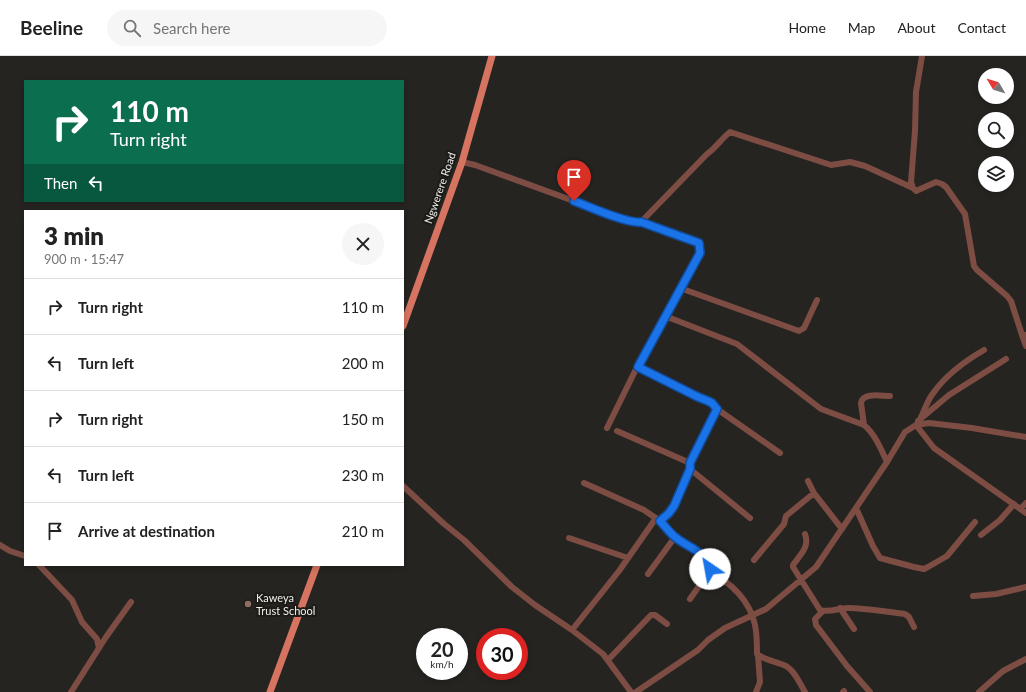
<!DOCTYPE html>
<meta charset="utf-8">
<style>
body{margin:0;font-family:Lato,sans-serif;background:#f6f6f6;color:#222;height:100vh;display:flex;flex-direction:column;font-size:15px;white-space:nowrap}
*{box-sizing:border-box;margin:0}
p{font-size:13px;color:#767676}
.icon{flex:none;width:22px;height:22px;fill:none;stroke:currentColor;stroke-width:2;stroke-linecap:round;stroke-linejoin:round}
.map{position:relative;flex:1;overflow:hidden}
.drawer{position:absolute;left:24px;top:154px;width:380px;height:356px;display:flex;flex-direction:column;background:#fff;border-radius:0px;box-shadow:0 2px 6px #0003}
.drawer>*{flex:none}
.top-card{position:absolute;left:24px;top:24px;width:380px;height:122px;border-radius:0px;box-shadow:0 2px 6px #0003;background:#0b6e4f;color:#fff;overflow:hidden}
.needle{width:26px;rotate:308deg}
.controls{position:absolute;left:978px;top:12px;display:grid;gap:8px}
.controls a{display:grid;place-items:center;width:36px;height:36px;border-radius:50%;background:#fff;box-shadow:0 2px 6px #0003;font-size:20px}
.speed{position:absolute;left:416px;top:572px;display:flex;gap:8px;font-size:20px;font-weight:700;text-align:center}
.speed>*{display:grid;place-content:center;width:52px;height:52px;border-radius:50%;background:#fff;box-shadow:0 2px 6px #0003;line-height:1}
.speed small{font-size:10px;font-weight:400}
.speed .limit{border:6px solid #d22;background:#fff;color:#111}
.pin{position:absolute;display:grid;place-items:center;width:34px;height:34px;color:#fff;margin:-41px -17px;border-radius:50% 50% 50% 0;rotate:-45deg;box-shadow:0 0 4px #0007}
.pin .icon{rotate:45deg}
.me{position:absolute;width:44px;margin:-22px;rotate:327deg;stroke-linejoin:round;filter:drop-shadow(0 0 3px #0008)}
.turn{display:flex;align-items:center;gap:14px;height:84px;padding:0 20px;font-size:18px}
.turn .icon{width:52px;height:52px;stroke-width:2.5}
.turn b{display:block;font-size:28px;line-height:34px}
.then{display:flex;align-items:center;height:38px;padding:0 20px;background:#0003;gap:8px;font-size:15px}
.round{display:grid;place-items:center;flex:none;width:42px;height:42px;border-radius:21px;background:#f6f6f6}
.head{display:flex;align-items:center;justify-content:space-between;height:68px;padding:0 20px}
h1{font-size:24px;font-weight:800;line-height:30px}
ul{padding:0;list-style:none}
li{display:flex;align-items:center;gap:12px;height:56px;padding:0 20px;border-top:1px solid #e0e0e0}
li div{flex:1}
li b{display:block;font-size:15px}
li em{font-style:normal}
header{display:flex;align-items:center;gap:24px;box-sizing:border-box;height:56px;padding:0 20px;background:#fff;border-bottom:1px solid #e0e0e0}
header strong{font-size:19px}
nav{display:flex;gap:22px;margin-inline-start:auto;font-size:14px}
.search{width:280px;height:36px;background:#f6f6f6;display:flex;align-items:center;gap:10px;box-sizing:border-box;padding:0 14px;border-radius:22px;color:#767676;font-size:15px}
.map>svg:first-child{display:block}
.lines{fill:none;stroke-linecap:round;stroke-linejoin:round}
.minor{stroke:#7d4d44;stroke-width:6}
.major{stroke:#d67361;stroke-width:7}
.route-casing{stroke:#114b97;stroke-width:10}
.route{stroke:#1a73e8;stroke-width:7}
.education-dot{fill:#8d6e63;stroke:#1c1b17;stroke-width:1.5}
.labels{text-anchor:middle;stroke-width:4;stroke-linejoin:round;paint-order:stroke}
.street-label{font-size:11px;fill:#f0efed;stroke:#1c1b17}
.poi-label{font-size:11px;fill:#f0efed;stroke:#1c1b17;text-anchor:start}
</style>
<header>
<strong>Beeline</strong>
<div class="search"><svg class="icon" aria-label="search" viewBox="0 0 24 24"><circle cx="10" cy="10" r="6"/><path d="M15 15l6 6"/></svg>Search here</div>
<nav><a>Home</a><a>Map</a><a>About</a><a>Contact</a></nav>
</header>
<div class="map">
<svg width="1026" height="636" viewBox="0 0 1026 636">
<rect width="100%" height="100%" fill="#262421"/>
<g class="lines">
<path class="minor" d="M922 0 916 36 915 75 911 126 913 132 916 135 936 126 942 128 946 131 965 158 974 210 977 214 1007 240 1011 245 1023 282 1026 279
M462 106 475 109 626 164 637 166H641L707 98C716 92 721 83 730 76L831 109 850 106 865 110 913 132
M680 232 799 275 804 272 817 244
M665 260 737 288 821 353 864 369C875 378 881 393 887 406
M1023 282 1026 290
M637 311 697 341 708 345 712 347 717 353 690 407V413L674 450 669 457 660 465
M717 353 780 397
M921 361C925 353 928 343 934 336 947 318 965 305 984 294
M918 365 949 339 1006 303
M864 369 861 347C863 336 881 340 890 340
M916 369 929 367 972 372 1026 381
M607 372 637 311 700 197 699 187 641 166
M617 375 690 407
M690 413 750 462
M808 425 814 437 842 473
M584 427 644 454 660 465 675 481 703 499 709 507V516L690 543
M403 430 443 467 464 484 512 531 535 549 572 574 603 598 631 636
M856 452 873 490 880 502 914 511 924 513 928 511 947 500 975 466
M1020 453 1026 447
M805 478C810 491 800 499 793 509V511L820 554C829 557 839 552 848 552 867 552 886 556 905 558L909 561 914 571
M981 479 1000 464 1014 448
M569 482 628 502
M0 489 10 495 25 500
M754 504 784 468 786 460 814 437
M39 509 72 544 82 566 97 583 99 592
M709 516C731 526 750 545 755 569 757 578 757 588 757 598 766 605 776 605 786 610 795 615 800 628 805 636
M648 518 675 481
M973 540 996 538 1026 531
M840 552 854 573
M823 555 815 563 816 569 847 610 870 636
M572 574 619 515 656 462
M608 604 651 559H655L667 568
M71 636 106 581 131 546
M636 636 698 594 708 584 725 572 766 553 816 511 887 406 905 376 916 369 934 392 1026 457
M756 636 760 626 758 599
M843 636 844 635
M979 636 1003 615 1026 603"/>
<path class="major" d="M403 270 462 106 492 0
M270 636 317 509"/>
</g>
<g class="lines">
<defs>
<path id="route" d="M574 145C588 150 627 168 641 166L699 187 700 197 638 311 698 341 708 345 712 347 717 353 690 407V413L674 450 669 457 660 465C665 470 670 477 675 481 687 491 707 496 710 513"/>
</defs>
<use href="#route" class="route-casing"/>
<use href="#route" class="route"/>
</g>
<circle class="education-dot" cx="248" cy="548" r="4"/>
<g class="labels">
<g class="street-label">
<text transform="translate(440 132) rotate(-71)" y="4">Ngwerere Road</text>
</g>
<g class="poi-label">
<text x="256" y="546">Kaweya<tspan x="256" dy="13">Trust School</tspan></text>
</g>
</g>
</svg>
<div class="controls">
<a><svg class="needle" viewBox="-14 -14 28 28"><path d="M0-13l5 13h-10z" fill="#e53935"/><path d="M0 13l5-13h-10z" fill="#767676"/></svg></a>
<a><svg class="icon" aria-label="search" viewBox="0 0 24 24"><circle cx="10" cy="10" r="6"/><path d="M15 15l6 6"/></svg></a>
<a><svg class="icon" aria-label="layers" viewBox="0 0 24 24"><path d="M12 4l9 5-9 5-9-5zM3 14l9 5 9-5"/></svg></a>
</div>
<div class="speed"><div>20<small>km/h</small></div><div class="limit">30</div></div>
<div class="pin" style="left:574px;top:145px;background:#d93025"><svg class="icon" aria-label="arrive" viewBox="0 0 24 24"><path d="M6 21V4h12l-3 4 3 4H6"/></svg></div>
<svg class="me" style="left:710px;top:513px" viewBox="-20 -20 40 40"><circle r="19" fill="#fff"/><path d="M0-13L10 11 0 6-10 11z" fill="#1a73e8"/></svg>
<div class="top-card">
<div class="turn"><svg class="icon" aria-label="right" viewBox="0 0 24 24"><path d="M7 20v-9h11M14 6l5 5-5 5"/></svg><div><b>110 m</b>Turn right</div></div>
<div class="then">Then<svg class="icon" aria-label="left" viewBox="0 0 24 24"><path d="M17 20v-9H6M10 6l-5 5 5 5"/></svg></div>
</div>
<section class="drawer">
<div class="head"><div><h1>3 min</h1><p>900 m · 15:47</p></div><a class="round"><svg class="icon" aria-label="close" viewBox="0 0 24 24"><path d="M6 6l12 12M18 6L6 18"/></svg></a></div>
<ul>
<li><svg class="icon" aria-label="right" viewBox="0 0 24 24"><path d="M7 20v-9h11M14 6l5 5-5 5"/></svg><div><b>Turn right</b></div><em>110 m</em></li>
<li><svg class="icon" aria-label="left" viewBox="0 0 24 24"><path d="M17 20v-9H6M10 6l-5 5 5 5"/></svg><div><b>Turn left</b></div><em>200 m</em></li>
<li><svg class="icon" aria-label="right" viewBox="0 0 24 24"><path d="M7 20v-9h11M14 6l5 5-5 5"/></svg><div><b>Turn right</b></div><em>150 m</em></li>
<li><svg class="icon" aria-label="left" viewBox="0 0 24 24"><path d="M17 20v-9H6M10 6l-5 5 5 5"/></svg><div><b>Turn left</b></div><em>230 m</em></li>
<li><svg class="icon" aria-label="arrive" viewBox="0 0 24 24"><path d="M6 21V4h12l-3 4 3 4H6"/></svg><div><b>Arrive at destination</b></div><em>210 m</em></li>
</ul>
</section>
</div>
